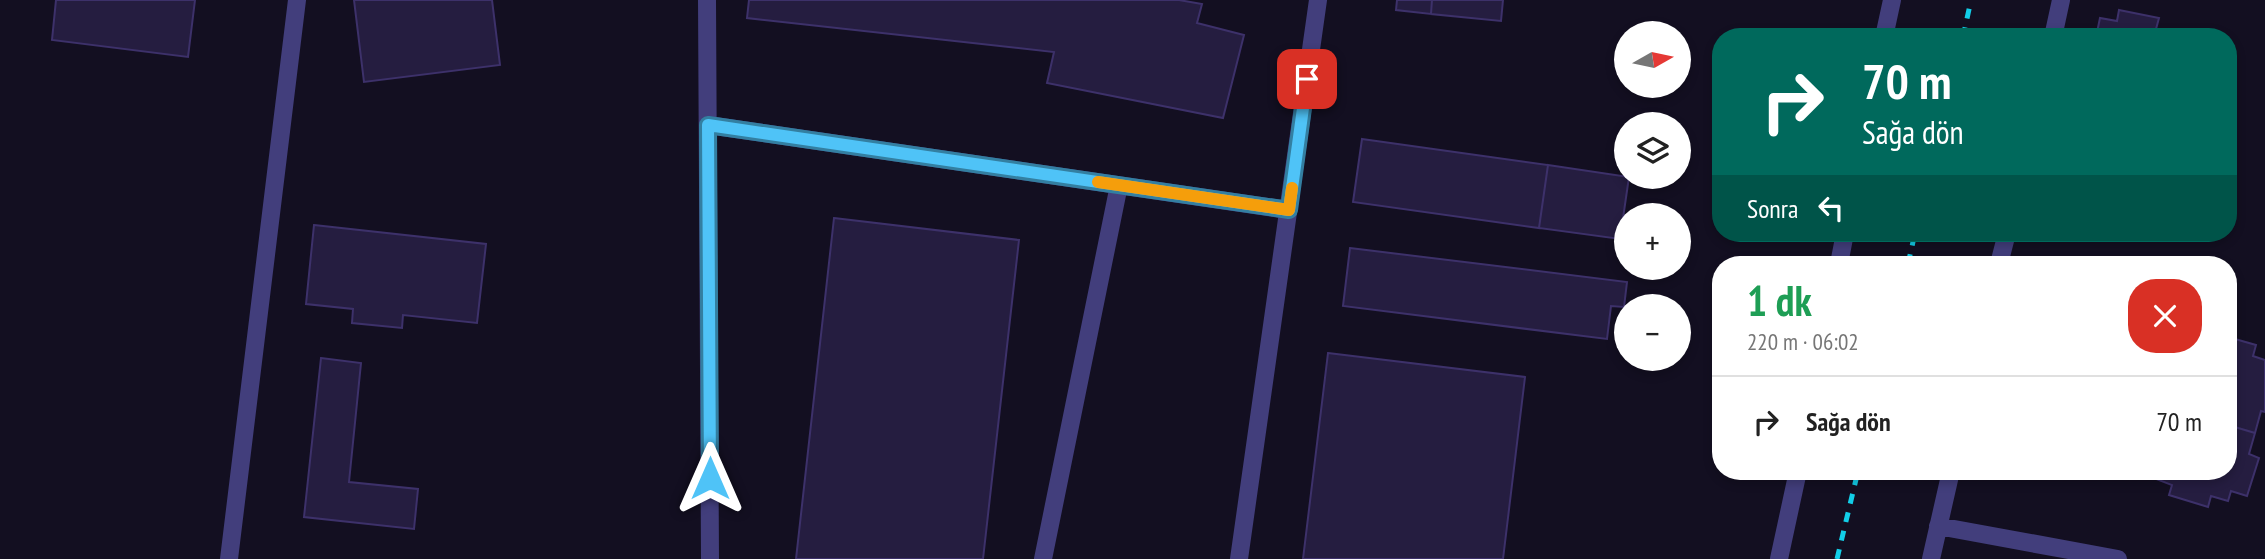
<!DOCTYPE html>
<html lang="tr">
<meta charset="utf-8">
<style>
body{margin:0;font-family:"PT Sans Narrow",sans-serif;background:#f6f6f6;color:#222;height:100vh;display:flex;flex-direction:column;font-size:26px;white-space:nowrap}
*{box-sizing:border-box;margin:0}
p{font-size:23px;color:#767676}
.icon{flex:none;width:38px;height:38px;fill:none;stroke:currentColor;stroke-width:2;stroke-linecap:round;stroke-linejoin:round}
.map{position:relative;flex:1;overflow:hidden}
.drawer{position:absolute;left:1712px;top:256px;width:525px;height:224px;display:flex;flex-direction:column;background:#fff;border-radius:28px;box-shadow:0 4px 10px #0003}
.drawer>*{flex:none}
.guide{position:absolute;left:1712px;top:28px;width:525px;height:214px;border-radius:28px;box-shadow:0 4px 10px #0003;background:#00695c;color:#fff;overflow:hidden}
.needle{width:46px;rotate:81deg}
.tools{position:absolute;left:1614px;top:21px;display:grid;gap:14px}
.tools a{display:grid;place-items:center;width:77px;height:77px;border-radius:50%;background:#fff;box-shadow:0 4px 10px #0003;font-size:35px}
.pin{position:absolute;display:grid;place-items:center;width:60px;height:60px;color:#fff;margin:-30px;border-radius:14px;box-shadow:0 4px 10px #0006}
.me{position:absolute;width:77px;margin:-38px;rotate:0deg;stroke-linejoin:round;filter:drop-shadow(0 0 5px #0008)}
.turn{display:flex;align-items:center;gap:24px;height:147px;padding:0 35px;font-size:32px}
.turn .icon{width:91px;height:91px;stroke-width:2.5}
.turn b{display:block;font-size:49px;line-height:60px}
.then{display:flex;align-items:center;height:66px;padding:0 35px;background:#0003;gap:14px;font-size:26px}
.round{display:grid;place-items:center;flex:none;width:74px;height:74px;border-radius:28px;background:#f6f6f6}
.summary{display:flex;align-items:center;justify-content:space-between;height:119px;padding:0 35px}
h1{font-size:42px;font-weight:700;line-height:52px;color:#1e9e55}
ul{padding:0;list-style:none}
li{display:flex;align-items:center;gap:21px;height:91px;padding:0 35px;border-top:2px solid #e0e0e0}
li div{flex:1}
li b{display:block;font-size:26px}
li em{font-style:normal}
.map>svg:first-child{display:block}
.building{fill:#251d40;stroke:#3d316a;stroke-width:2}
.lines{fill:none;stroke-linecap:round;stroke-linejoin:round}
.street{stroke:#423e7c;stroke-width:18}
.rail{stroke:#12cee8;stroke-width:5;stroke-dasharray:10 9;stroke-linecap:butt}
.route-casing{stroke:#337fa1;stroke-width:18}
.route{stroke:#4fc3f7;stroke-width:12}
.slow{stroke:#f59e0b;stroke-width:12}
</style>
<div class="map">
<svg width="2265" height="559" viewBox="0 0 2265 559">
<rect width="100%" height="100%" fill="#130f21"/>
<path class="building" d="M56 0H195L188 57 52 40Z
M354 0H492L500 65 364 82Z
M749 0H1179L1202 4 1197 23 1244 35 1223 118 1047 83 1054 52 747 18Z
M1397 0H1432L1431 14 1396 10Z
M1432 0H1503L1501 21 1431 14Z
M2119 10 2159 18 2156 29 2174 33 2173 37H2096L2100 18 2117 21Z
M1362 139 1548 165 1539 228 1353 202Z
M1548 165 1629 177 1620 239 1539 228Z
M834 218 1019 240 983 559H796Z
M314 225 486 244 477 323 403 315 402 328 352 323 353 309 306 304Z
M1350 248 1627 282 1624 307 1611 306 1607 339 1343 306Z
M2228 337 2256 345 2253 356 2265 360V412L2261 411 2255 433 2228 425Z
M1328 353 1525 377 1503 559H1303Z
M321 358 361 363 349 482 418 489 414 529 304 517Z
M2228 425 2255 433 2249 454 2259 458 2247 496 2231 491 2228 501 2211 496 2208 507 2169 495 2172 485 2156 479 2158 471H2228Z"/>
<g class="lines">
<path class="street" d="M707 0 710 559
M1884 37 1892 0
M2053 37 2061 0
M708 125 1288 210
M1839 264 1845 233
M1999 264 2007 233
M1938 526 2118 559
M229 559 297 0
M1043 559 1119 185
M1239 559 1318 0
M1779 559 1798 471
M1931 559 1951 471"/>
<path class="rail" d="M1963 37 1971 0
M1908 264 1915 233
M1837 559 1858 471"/>
</g>
<g class="lines">
<defs>
<path id="route" d="M710 478 708 125 1289 210 1307 79"/>
</defs>
<use href="#route" class="route-casing"/>
<use href="#route" class="route"/>
<path class="slow" d="M1098 182 1289 210 1292 188"/>
</g>
</svg>
<div class="tools">
<a><svg class="needle" viewBox="-14 -14 28 28"><path d="M0-13l5 13h-10z" fill="#e53935"/><path d="M0 13l5-13h-10z" fill="#767676"/></svg></a>
<a><svg class="icon" aria-label="layers" viewBox="0 0 24 24"><path d="M12 4l9 5-9 5-9-5zM3 14l9 5 9-5"/></svg></a>
<a>+</a>
<a>−</a>
</div>
<div class="pin" style="left:1307px;top:79px;background:#d93025"><svg class="icon" aria-label="arrive" viewBox="0 0 24 24"><path d="M6 21V4h12l-3 4 3 4H6"/></svg></div>
<svg class="me" style="left:710px;top:478px" viewBox="-20 -20 40 40"><path d="M0-17L14 15 0 8-14 15z" fill="#4fc3f7" stroke="#fff" stroke-width="4"/></svg>
<div class="guide">
<div class="turn"><svg class="icon" aria-label="right" viewBox="0 0 24 24"><path d="M7 20v-9h11M14 6l5 5-5 5"/></svg><div><b>70 m</b>Sağa dön</div></div>
<div class="then">Sonra<svg class="icon" aria-label="left" viewBox="0 0 24 24"><path d="M17 20v-9H6M10 6l-5 5 5 5"/></svg></div>
</div>
<section class="drawer">
<div class="summary"><div><h1>1 dk</h1><p>220 m · 06:02</p></div><a class="round" style="background:#d93025;color:#fff"><svg class="icon" aria-label="close" viewBox="0 0 24 24"><path d="M6 6l12 12M18 6L6 18"/></svg></a></div>
<ul>
<li><svg class="icon" aria-label="right" viewBox="0 0 24 24"><path d="M7 20v-9h11M14 6l5 5-5 5"/></svg><div><b>Sağa dön</b></div><em>70 m</em></li>
</ul>
</section>
</div>
